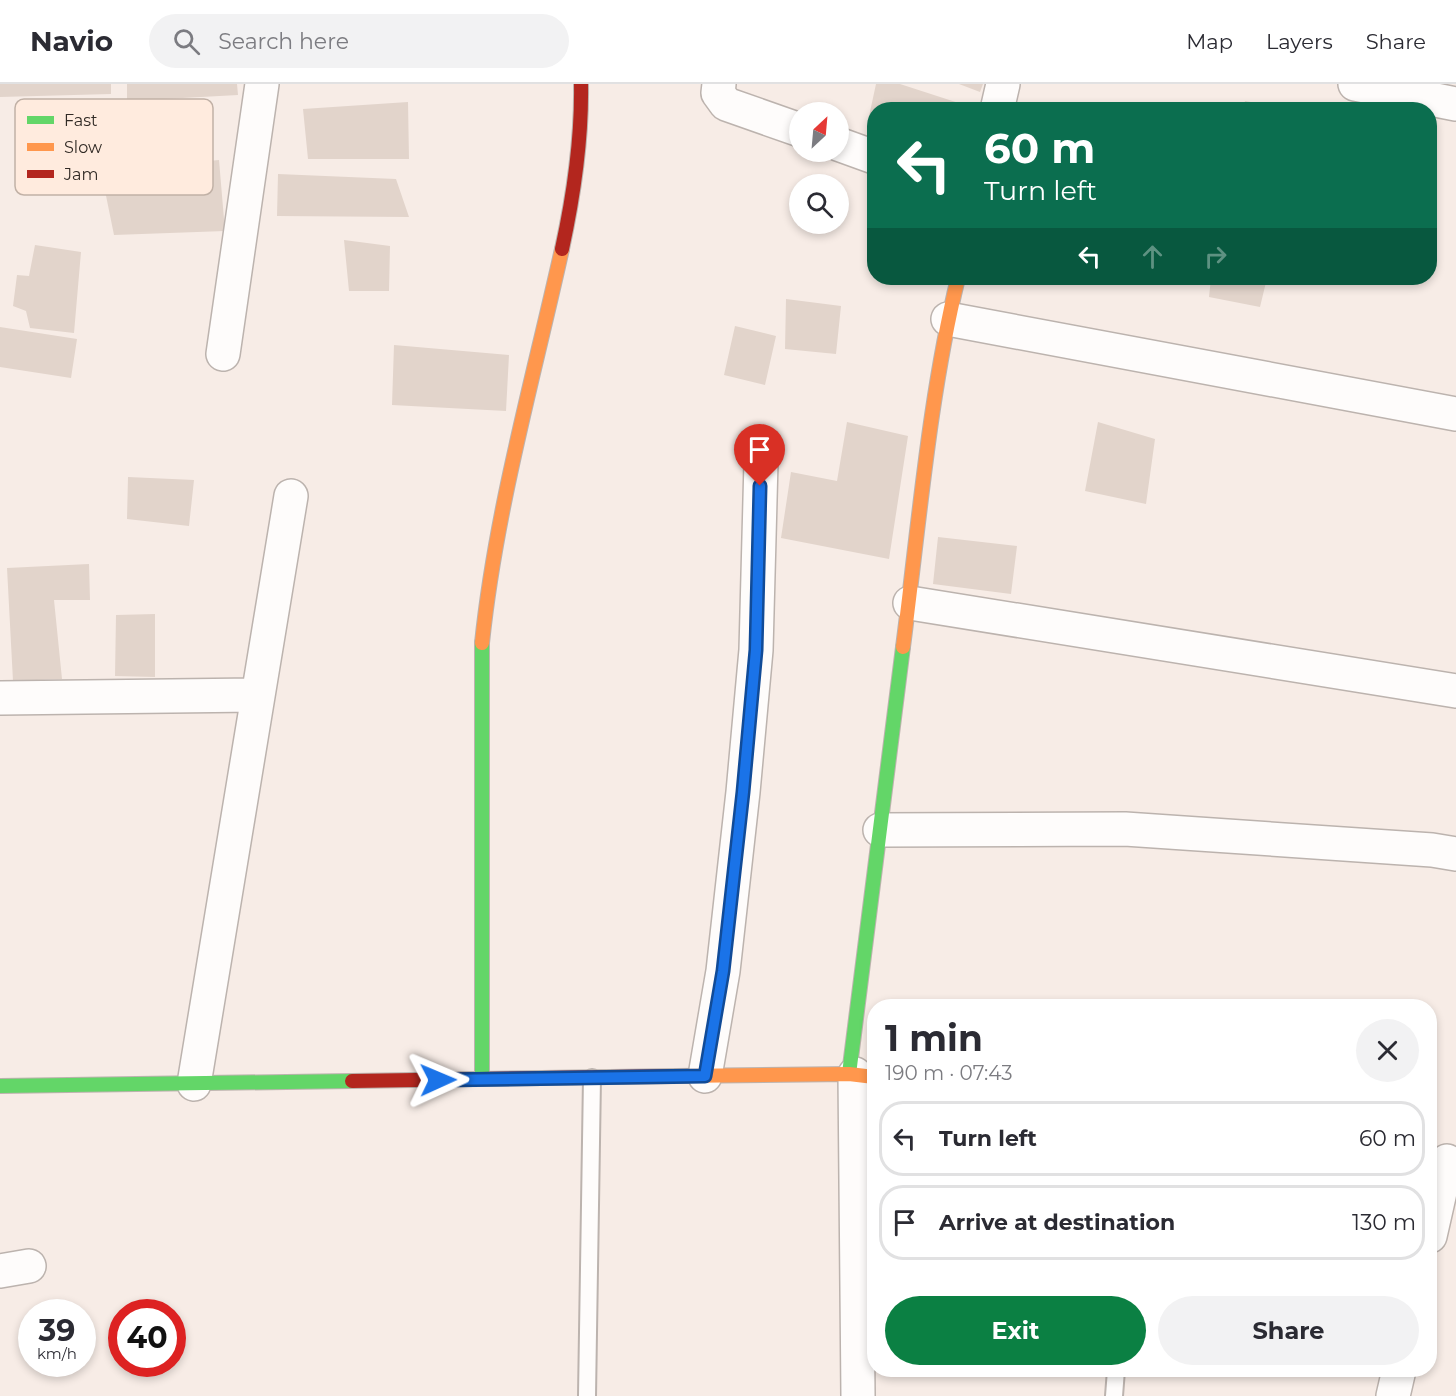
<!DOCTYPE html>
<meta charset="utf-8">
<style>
body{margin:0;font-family:Montserrat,sans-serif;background:#f2f2f3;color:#2b2b33;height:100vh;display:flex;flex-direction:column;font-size:22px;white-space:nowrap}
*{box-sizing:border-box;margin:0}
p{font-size:20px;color:#7c7c81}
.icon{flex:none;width:33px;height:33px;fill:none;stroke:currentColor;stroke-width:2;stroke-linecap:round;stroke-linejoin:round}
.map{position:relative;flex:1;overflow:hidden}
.details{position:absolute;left:867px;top:915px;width:570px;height:378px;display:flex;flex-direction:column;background:#fff;border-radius:24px;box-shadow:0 3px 9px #0003}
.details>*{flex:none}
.hud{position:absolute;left:867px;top:18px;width:570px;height:183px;border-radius:24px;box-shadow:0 3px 9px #0003;background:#0b6e4f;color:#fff;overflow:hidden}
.needle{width:39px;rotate:26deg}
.controls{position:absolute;left:789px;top:18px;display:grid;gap:12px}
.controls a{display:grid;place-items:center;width:60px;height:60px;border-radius:50%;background:#fff;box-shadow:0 3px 9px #0003;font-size:30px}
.speed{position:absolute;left:18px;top:1215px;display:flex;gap:12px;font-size:30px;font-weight:700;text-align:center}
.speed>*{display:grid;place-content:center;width:78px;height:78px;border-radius:50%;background:#fff;box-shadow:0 3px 9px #0003;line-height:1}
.speed small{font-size:15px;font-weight:400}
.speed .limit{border:9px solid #d22;background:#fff;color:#111}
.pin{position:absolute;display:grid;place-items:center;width:51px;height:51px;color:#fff;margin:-62px -26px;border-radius:50% 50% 50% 0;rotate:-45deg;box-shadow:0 0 6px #0007}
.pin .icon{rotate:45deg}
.me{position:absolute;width:66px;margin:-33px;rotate:89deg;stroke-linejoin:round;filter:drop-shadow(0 0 4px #0008)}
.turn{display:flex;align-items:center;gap:21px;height:126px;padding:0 18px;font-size:27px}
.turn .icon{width:78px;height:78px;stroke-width:2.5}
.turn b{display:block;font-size:42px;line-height:51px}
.lanes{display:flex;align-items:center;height:57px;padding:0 18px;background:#0003;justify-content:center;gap:30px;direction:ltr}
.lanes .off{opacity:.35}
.round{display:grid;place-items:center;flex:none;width:63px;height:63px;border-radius:32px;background:#f2f2f3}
.head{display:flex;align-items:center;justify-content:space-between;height:102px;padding:0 18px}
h1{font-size:36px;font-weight:700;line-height:45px}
.button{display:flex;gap:12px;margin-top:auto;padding:12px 18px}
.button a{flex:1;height:69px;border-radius:36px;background:#0b8043;color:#fff;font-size:24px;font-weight:700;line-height:69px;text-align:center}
.button a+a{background:#f2f2f3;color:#2b2b33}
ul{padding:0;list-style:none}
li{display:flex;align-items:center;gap:18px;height:75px;margin:0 12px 9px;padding:0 6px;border:3px solid #e1e1e2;border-radius:24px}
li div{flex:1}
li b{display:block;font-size:22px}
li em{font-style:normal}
header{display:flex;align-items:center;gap:36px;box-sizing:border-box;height:84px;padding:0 30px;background:#fff;border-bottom:2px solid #e1e1e2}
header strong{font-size:28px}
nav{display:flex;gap:33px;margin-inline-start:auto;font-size:21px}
.search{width:420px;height:54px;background:#f2f2f3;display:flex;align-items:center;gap:15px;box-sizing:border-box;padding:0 21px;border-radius:33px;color:#7c7c81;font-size:22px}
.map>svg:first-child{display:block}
.building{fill:#e2d4cb}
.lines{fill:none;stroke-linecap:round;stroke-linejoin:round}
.lane-casing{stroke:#bcb3ae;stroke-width:20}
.street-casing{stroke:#bcb3ae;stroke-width:36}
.fast-casing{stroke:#bcb3ae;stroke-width:16}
.slow-casing{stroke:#bcb3ae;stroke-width:16}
.jam-casing{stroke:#bcb3ae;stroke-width:16}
.lane{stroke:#fefcfb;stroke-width:16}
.street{stroke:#fefcfb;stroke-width:33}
.fast{stroke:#63d668;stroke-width:14}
.slow{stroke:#ff974d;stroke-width:14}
.jam{stroke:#b3261e;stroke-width:14}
.route-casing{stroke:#114b97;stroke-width:15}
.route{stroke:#1a73e8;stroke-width:10}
.key{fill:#ffebde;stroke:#c1b1a6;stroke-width:1.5}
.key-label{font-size:16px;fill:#312a25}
</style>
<header>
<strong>Navio</strong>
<div class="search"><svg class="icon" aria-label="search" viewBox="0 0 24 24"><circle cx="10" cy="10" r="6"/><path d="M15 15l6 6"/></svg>Search here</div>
<nav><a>Map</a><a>Layers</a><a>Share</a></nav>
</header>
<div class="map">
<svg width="1456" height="1312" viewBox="0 0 1456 1312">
<rect width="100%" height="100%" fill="#f7ece6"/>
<path class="building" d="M0 0H111V10L0 13Z
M127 0H237L238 11 127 17Z
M876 0H900L971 23V26H874V40L868 37Z
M959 0H983L980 8Z
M1245 17 1285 24V26H1243Z
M408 18 409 75H308L303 25Z
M219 76 225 147 114 151 101 87Z
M278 90 396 95 409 133 277 132Z
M344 156 390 162 389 207H349Z
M35 161 81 168 74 249 30 244 26 227 13 222 17 191 29 192Z
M1211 194H1267L1260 223 1209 213Z
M786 215 841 222 836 270 785 265Z
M735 242 776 252 765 301 724 291Z
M0 243 77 255 71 294 0 283Z
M394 261 509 271 506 327 392 321Z
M847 338 908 352 889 475 781 454 791 388 837 397Z
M1098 338 1155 355 1146 420 1085 407Z
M128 393 194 396 189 442 127 435Z
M938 453 1017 462 1011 510 933 500Z
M89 480 90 516H54L62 595 13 597 7 484Z
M155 530V593L115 592 116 531Z"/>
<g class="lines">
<defs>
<path id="lane" d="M587 1312 592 994
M1114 1312 1116 1286"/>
<path id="street" d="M719 0 718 9 726 20 800 46
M1355 0 1456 20
M997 26 1003 0
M838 60 874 73
M948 235 1456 330
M223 270 262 0
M910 519 1456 607
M0 614 258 611
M880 746 1125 745 1432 766 1456 770
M855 990 858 1312
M705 992 723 887 743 708 756 566 761 378
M194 1000 291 412
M1430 1152 1447 1077
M0 1187 29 1182
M1393 1312 1399 1286"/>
<path id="fast" d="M482 559V995
M849 990 903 563
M0 1002 352 997"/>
<path id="slow" d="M482 559C496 425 533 296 562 165
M903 563C919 441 929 313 958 194
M677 992 849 990 874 993"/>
<path id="jam" d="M562 165C574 110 582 57 581 0
M352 997 677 992"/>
</defs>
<use href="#lane" class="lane-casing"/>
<use href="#street" class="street-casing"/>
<use href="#fast" class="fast-casing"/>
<use href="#slow" class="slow-casing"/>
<use href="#jam" class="jam-casing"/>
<use href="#lane" class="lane"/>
<use href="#street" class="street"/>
<use href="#fast" class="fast"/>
<use href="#slow" class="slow"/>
<use href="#jam" class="jam"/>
</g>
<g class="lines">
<defs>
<path id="route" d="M438 996 705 992 723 887 743 708 756 566 760 402"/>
</defs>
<use href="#route" class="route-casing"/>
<use href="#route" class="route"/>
</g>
<rect x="15" y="15" width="198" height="96" rx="9" class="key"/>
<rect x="27" y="32" width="27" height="8" fill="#63d668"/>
<rect x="27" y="59" width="27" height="8" fill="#ff974d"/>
<rect x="27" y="86" width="27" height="8" fill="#b3261e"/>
<g class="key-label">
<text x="64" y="42">Fast</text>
<text x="64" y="69">Slow</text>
<text x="64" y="96">Jam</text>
</g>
</svg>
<div class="controls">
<a><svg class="needle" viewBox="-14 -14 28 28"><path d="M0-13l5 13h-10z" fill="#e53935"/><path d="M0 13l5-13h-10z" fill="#7c7c81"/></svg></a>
<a><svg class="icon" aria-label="search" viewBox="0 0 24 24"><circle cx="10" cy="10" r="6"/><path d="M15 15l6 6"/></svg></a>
</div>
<div class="speed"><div>39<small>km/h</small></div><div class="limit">40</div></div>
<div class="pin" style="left:760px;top:402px;background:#d93025"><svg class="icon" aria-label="arrive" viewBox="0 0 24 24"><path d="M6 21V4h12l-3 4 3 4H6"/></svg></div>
<svg class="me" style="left:438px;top:996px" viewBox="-20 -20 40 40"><path d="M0-17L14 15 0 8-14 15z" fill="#1a73e8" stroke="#fff" stroke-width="4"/></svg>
<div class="hud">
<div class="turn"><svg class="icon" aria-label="left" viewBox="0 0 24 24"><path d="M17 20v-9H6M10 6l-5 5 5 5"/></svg><div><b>60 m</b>Turn left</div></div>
<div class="lanes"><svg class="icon" aria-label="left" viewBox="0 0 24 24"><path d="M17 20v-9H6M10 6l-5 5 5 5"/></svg><svg class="icon off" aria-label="ahead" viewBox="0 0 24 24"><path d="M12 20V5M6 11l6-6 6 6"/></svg><svg class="icon off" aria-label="right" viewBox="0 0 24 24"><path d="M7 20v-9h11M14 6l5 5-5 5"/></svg></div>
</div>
<section class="details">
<div class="head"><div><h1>1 min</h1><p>190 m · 07:43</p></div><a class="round"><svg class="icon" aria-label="close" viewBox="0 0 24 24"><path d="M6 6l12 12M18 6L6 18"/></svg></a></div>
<ul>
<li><svg class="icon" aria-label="left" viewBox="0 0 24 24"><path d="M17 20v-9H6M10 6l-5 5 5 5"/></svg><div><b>Turn left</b></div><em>60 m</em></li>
<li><svg class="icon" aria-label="arrive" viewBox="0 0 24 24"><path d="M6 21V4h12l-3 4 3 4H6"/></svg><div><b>Arrive at destination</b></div><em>130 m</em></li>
</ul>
<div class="button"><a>Exit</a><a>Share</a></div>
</section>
</div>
